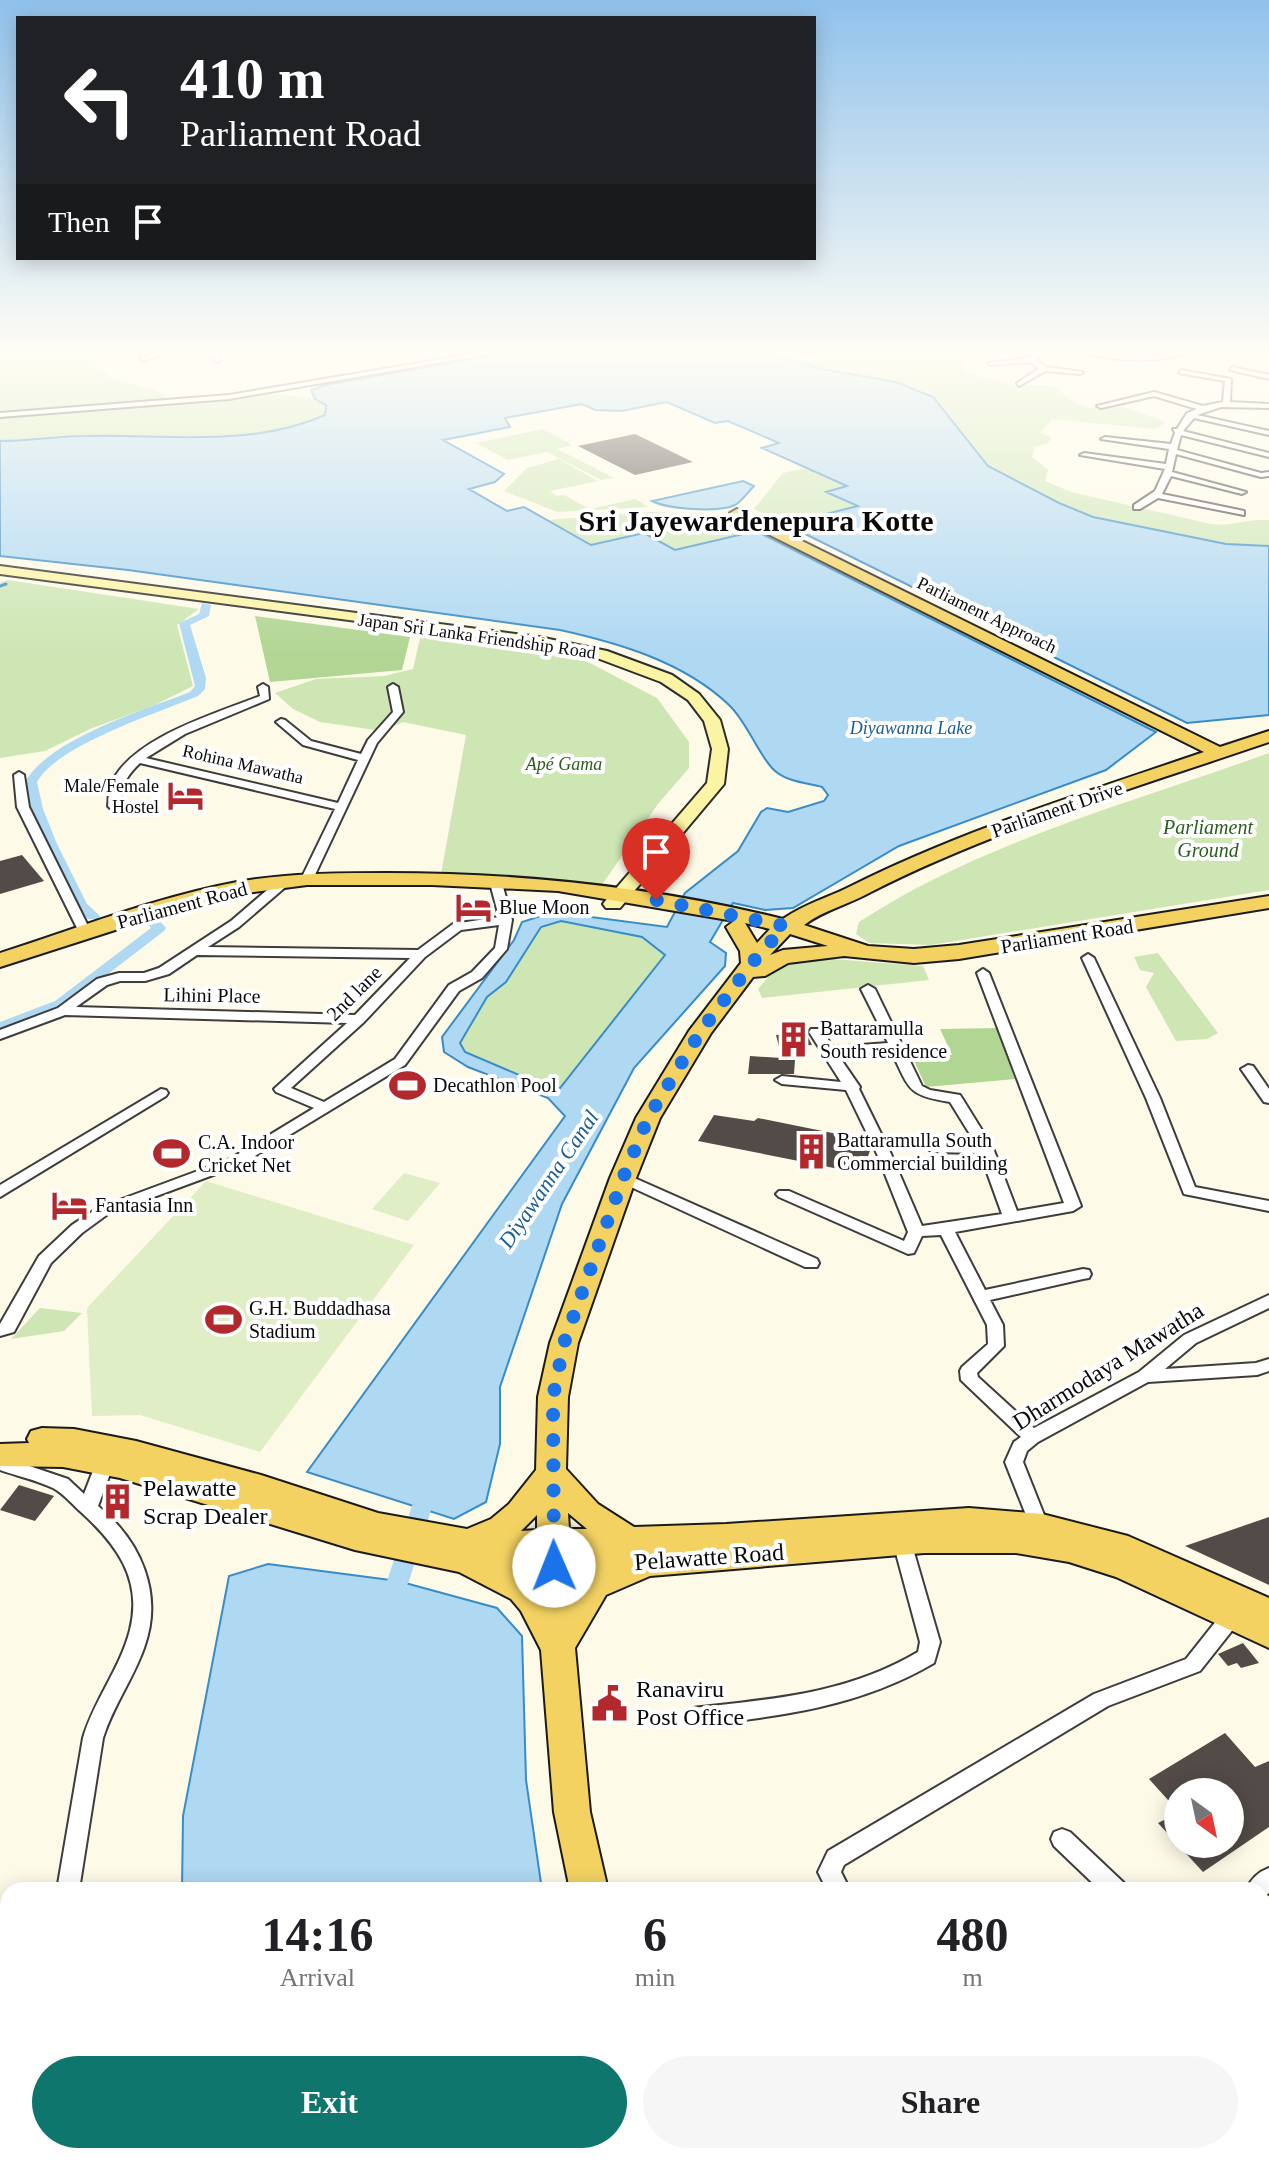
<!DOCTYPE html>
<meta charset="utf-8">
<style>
body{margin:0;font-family:Georgia,serif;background:#f6f6f6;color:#202124;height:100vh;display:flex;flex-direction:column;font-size:30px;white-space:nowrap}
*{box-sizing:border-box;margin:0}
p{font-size:26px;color:#757577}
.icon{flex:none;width:44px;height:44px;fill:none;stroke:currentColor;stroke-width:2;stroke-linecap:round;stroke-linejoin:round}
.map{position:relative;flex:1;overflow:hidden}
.details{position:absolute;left:0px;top:1882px;width:1270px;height:282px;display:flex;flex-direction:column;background:#fff;border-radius:24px 24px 0 0;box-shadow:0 4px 20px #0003}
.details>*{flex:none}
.banner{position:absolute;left:16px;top:16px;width:800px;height:244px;border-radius:0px;box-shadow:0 4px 20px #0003;background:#202124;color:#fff;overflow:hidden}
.needle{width:52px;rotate:147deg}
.controls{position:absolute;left:1164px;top:1778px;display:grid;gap:16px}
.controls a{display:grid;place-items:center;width:80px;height:80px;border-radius:50%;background:#fff;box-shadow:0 4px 20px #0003;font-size:40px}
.pin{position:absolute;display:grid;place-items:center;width:68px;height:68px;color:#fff;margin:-82px -34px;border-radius:50% 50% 50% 0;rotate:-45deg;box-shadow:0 0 8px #0007}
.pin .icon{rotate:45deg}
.me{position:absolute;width:88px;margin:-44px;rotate:359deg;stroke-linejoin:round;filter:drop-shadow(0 0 6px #0008)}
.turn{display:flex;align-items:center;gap:28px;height:168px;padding:0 32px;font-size:36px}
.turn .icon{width:104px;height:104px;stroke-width:2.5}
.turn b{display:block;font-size:56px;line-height:68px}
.then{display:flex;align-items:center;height:76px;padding:0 32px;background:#0003;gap:16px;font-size:30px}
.eta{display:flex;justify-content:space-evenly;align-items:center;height:136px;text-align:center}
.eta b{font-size:48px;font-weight:700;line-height:56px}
.button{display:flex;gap:16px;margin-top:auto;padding:16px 32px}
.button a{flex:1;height:92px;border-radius:48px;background:#0f766e;color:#fff;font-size:32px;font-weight:700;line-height:92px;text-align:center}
.button a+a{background:#f6f6f6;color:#202124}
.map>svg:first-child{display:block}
.green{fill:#cde6b4}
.forest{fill:#b1d694}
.pitch{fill:#dfeec5}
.water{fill:#afd8f3;stroke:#388cc7;stroke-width:2;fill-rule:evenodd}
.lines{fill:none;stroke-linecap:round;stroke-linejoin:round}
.stream{stroke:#388cc7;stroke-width:3}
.canal{fill:#afd8f3;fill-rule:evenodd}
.building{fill:#524b47}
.minor-casing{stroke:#3d3d3d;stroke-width:4}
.secondary-casing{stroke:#2c2c2c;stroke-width:4}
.primary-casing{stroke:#1b1b1b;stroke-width:4}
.minor{fill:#fff;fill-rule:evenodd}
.secondary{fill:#fcf4a5;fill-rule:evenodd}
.primary{fill:#f3d262;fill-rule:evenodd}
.route{stroke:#1a73e8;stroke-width:14;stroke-dasharray:0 25.2}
.labels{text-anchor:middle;stroke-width:8;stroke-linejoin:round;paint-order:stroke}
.far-street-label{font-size:18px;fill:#0a0a0a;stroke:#fff}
.far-water-label{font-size:18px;font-style:italic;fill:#195d95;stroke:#fff}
.far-park-label{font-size:18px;font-style:italic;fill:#2a5e1e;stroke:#fff}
.far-poi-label{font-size:18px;fill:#0a0a0a;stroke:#fff;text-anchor:end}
.street-label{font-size:20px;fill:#0a0a0a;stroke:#fff}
.park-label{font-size:20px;font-style:italic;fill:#2a5e1e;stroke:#fff}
.poi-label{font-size:20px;fill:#0a0a0a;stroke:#fff;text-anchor:start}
.water-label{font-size:22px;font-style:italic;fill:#195d95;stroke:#fff}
.near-street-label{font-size:24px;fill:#0a0a0a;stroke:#fff}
.near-poi-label{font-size:24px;fill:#0a0a0a;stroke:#fff;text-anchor:start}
.far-town-label{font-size:30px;font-weight:bold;fill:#0a0a0a;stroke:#fff}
</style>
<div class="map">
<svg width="1269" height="2163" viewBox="0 0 1269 2163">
<rect width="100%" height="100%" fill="#fefae8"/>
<path class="green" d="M0 350H129L93 364 113 379 155 390 169 399 0 412Z
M753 350H952L949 352 960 361 966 373 1013 385 1053 386 1077 404 1088 408 1119 406 1159 419 1165 423 1155 429 1053 419 1040 432 1052 438 1047 444 1034 447 1032 457 1048 470 1045 481 1071 492 1211 524C1231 527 1249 518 1269 520V546L1226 544 1093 517 1033 491 988 466 933 398 918 389 822 369Z
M276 394 315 399 326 405 325 415C251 447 165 434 86 436 57 436 30 441 0 441V417L226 401Z
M543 429 572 445 557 449 614 478 601 480 547 452 508 460 476 443Z
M559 459 598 481 550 491 557 496 564 495 590 509 635 499 649 507 557 512 504 491 527 468Z
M806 468 848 487 828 492 859 507 785 524 754 509 783 473Z
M650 512 727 515 758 530 675 550 644 533 591 545 547 520Z
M8 580 199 609 177 625 193 686 155 705 90 729 45 751 0 758V583Z
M421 634 584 660 657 698 689 742V768L658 804 599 889 441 874 466 735 403 722 382 731 320 722 293 709 275 693 316 679 384 676 413 669Z
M1269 753V890L931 945 869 943 856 934 859 922C978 843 1134 802 1269 753Z
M561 921 642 937 666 955 560 1088H550L465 1052 459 1044 487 997 506 982 541 927Z
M1158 953 1218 1033 1207 1039 1176 1041 1146 987 1154 973 1140 970 1134 957Z
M819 958 923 966 929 980 762 998 758 989 777 966Z
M40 1308 82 1313 64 1331 11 1339Z
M183 2156H531L532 2163H183Z
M697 2156H1216L1223 2163H699Z"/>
<path class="forest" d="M255 616 410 637 402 670 270 682Z
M998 1028 1015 1079 926 1087 912 1056 952 1055 940 1029Z"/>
<path class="pitch" d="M404 1173 440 1183 408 1221 372 1209Z
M206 1181 414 1245 260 1452 140 1415 92 1416 87 1308Z"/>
<path class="water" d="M524 350H753L822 369 896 382 933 397 988 466 1059 503 1093 517 1226 544 1269 546V715L1187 723 785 524 858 506 826 492 847 486 762 448 779 443 728 421 715 423 667 402 622 411 595 410 582 404 505 418 510 427 443 440 504 474 495 482 469 489 507 511 524 507 591 545 644 533 675 550 756 531 1156 732 1106 770 899 846 793 908 765 910 733 903 710 942 726 953 725 966 634 1068 562 1204 500 1387V1444L486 1502 454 1519 307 1472 565 1116 548 1098 468 1067 444 1052 442 1037 514 940 522 922 553 912 667 927 685 893 738 851 761 812 767 808 788 812 824 801 828 795 822 787C807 783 788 782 775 771 759 757 748 723 729 705 684 662 619 643 560 630L128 570 0 556V441C30 441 57 436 86 436 164 434 251 448 325 415L326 405 315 399 311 390 326 385ZM561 921 642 937 665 955 560 1088H550L465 1052 460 1043 487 997 506 982 541 927Z
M743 481 754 486C748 492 742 501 735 505 718 513 668 509 652 501Z
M268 1564 398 1581 497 1608 522 1636 526 1780 542 1890H182L183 1816 229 1576Z"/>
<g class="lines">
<path class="stream" d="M0 586 6 584"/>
<path class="canal" d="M202 603 211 605 209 616 190 625 206 678 205 689 198 696C158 713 57 745 37 782L43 809 57 844 87 904 100 916 98 919H88C62 897 28 817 25 782 49 739 144 710 190 692L195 686 179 623 199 614Z
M152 917 157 918 166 928 164 931 65 1007 0 1032V1022L55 1001 151 928 145 921Z
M427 1483 434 1485 437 1491 409 1581 406 1587 398 1590 390 1587 387 1581 417 1491 420 1485Z
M174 2156H202L201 2163H173Z
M552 2156H580L581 2163H553Z"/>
</g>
<path class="building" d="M635 434 693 462 635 475 578 446Z
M22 855 44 881 0 894V861Z
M806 1033 812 1045 796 1046 794 1074H748L750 1056 782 1058 776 1035Z
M714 1115 754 1121 758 1118 867 1140 871 1148 864 1167 847 1163 844 1170 698 1141Z
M19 1485 54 1496 35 1521 0 1510Z
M1269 1517V1585L1185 1546Z
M1243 1643 1259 1663 1241 1668 1237 1663 1228 1666 1218 1654Z
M1225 1733 1255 1767 1269 1761V1827L1203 1872 1158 1823 1178 1813V1844H1230V1792H1178V1811L1149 1779Z"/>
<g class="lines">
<defs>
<path id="minor" d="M163 350H174L145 360 140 359Z
M197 350H207L219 355 220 361 215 362 214 357Z
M311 350H327V351L324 353Z
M496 350H513L229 399 0 417V413L229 395Z
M1037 350H1044L1035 360 1046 367 1083 372 1080 374 1045 371 1019 386 1017 383 1039 369 1030 362 991 365 988 363 1029 358Z
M1078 350H1097L1141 357 1193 350C1159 365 1113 362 1078 350Z
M1249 350H1263V351L1260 353Z
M1232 367 1269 375V379L1230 370Z
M1181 370 1231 379 1230 402 1269 404V408L1221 407 1197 415 1269 431V435L1194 418 1183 431 1269 453V457L1181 435 1177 450 1261 473 1269 472V476L1261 477 1176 454 1172 472 1246 492 1242 494 1171 476 1162 494 1244 511V515L1158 498 1140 509H1134V505L1155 491 1165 469 1080 455 1084 453 1166 464 1169 449 1101 439 1105 437 1171 444 1175 433 1173 429H1177L1187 413 1197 409 1154 396 1101 408 1097 406 1154 392 1203 406 1223 402 1225 381 1179 373Z
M263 684 268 687 269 699 185 734 146 758 338 803 358 760 303 745 276 722 281 719 285 720 311 741 361 754 368 740 393 712 388 687 393 684 398 687 403 712 377 743 313 879 307 883 301 879 335 809 140 763C121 781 125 786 118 808H110L108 806C109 800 108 793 110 787 127 739 215 714 260 696L258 687Z
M19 772 24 775 29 807 91 932 89 935 85 936 79 932 17 807 14 775Z
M285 877 289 878 291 881 289 884 239 927 208 947 418 950 453 924 499 917 490 883 496 879 502 883 512 920 507 949 482 978 459 991 405 1065 240 1165 108 1214 82 1233 51 1263 14 1332 0 1336V1324L39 1256 72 1225 98 1208 230 1159 314 1108 276 1092 274 1089 347 1023 65 1015 0 1039V1030L58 1008 97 979 119 973H144L159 968 231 921 281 878ZM499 925 495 948 472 972 449 985 395 1059 324 1102 291 1088 364 1022 425 957 461 930ZM197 955 410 958 355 1015 76 1007 107 985 120 981H145L169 974Z
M1088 954 1094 958 1160 1098 1195 1187 1269 1201V1211L1184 1194 1146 1098 1082 958Z
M983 969 989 973 1081 1206 1073 1211 955 1232 985 1290 1083 1269 1089 1270 1091 1274 1089 1278 1083 1279 990 1300 1003 1325 1004 1346 977 1373 978 1377 1034 1428 1139 1372 1184 1335 1269 1295V1308L1196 1343 1165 1369 1256 1363 1269 1359V1371L1257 1375 1148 1382 1038 1442 1027 1451 1023 1462 1050 1530 1048 1535 1041 1537 1034 1535 1032 1530 1005 1462 1014 1442 1021 1437 961 1380 960 1371 962 1367 988 1344 987 1325 941 1235 922 1236 914 1253 908 1254 779 1197 776 1194 779 1191H789L904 1241 908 1232 877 1154 846 1090 782 1084 775 1080 782 1076 841 1082 809 1032 811 1029H821L833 1047 888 1043 861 989 868 985 875 989 922 1086 930 1090 960 1095 962 1098 993 1148 1017 1211 1064 1203 977 973ZM891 1051C910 1089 906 1095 950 1102L976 1144H936L931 1146 929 1149 931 1152 980 1153 1002 1214 922 1226 891 1154 859 1089 860 1087 838 1055Z
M1248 1065 1253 1066 1269 1089V1103L1264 1102 1241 1069Z
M161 1089 166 1090 168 1093 166 1096 0 1197V1185Z
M623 1173 817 1259 819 1263 817 1267H805L618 1181 616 1178 618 1175Z
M107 1451 113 1453 116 1458 98 1506C141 1541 164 1594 144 1648 133 1679 113 1706 103 1738L79 1890H57L83 1738C94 1700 120 1669 130 1630 143 1579 116 1544 81 1512 72 1504 63 1493 53 1488 36 1480 17 1476 0 1470V1456L68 1479 84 1494 98 1458 101 1453Z
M902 1535 909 1537 911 1542 940 1642 934 1663C857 1708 780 1716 693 1726L686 1723 683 1717 686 1711 693 1708C773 1699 847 1694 918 1652L920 1642 893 1542 895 1537Z
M1235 1604 1242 1606 1245 1612 1242 1618 1200 1671 1108 1706 844 1865 841 1872 850 1890H827L818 1872 828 1851 1094 1694 1186 1659 1228 1606Z
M1062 1829 1070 1832 1124 1883 1127 1890H1100L1054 1846 1051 1839 1054 1832Z
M1269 1868V1893L1262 1898V1890H1246C1251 1879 1258 1872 1269 1868Z
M0 1948 8 1951V1974L0 1971Z
M8 2065V2107L0 2110V2068Z"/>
<path id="secondary" d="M0 566 539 637 607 651 672 675 699 694 720 720 728 749 724 784 620 908H606L603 904 606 900 707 783 712 749 704 721 688 700 661 682 597 658 539 645 0 574Z"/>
<path id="primary" d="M737 509 1220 747 1269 731V742C1135 788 996 828 869 893 847 905 824 910 804 925L868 946 914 949 959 945 1269 896V908L959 959 914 963 844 956 788 963 765 976 753 977 711 1033 660 1118 636 1178 578 1343 568 1397 566 1469 598 1504 634 1527 726 1524 969 1508 1042 1514 1128 1536 1269 1598V1648L1116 1577 1069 1562 1016 1553H924L650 1576 606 1595 575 1648 590 1812 608 1890H570L554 1812 541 1650 521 1611 511 1599 459 1572 355 1550 120 1478 63 1467 0 1466V1444L29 1443 27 1439 31 1431 42 1428 74 1429 136 1441 261 1475 378 1513 467 1529 491 1519 509 1504 536 1470 538 1397 550 1343 610 1178 636 1118 689 1031 741 963 740 951 726 927 734 921 558 891 432 885H307L238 894 196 904 0 967V953C78 928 157 897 237 882 288 873 337 873 388 873 520 873 655 887 783 919 806 903 825 899 849 887 962 830 1084 793 1204 752L732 516 730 513ZM745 923 770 929 757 943ZM790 934 828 946 783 950 770 955ZM568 1513 587 1529H569ZM537 1515V1530L521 1531ZM528 1578H539V1586ZM581 1578 572 1593V1579Z
M623 2156H665L666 2163H624Z"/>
</defs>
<use href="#minor" class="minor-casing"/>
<use href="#secondary" class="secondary-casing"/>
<use href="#primary" class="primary-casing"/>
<use href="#minor" class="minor"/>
<use href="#secondary" class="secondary"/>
<use href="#primary" class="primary"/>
</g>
<linearGradient id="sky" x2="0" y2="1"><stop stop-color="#91c2ec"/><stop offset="0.54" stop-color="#fffdf5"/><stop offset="1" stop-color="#fffdf5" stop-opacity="0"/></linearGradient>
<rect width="1269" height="653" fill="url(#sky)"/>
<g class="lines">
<path class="route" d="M554 1566 553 1397 564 1343 623 1178 648 1118 701 1031 752 963 785 926 656 900"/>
</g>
<defs>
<symbol id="hotel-bare" viewBox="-9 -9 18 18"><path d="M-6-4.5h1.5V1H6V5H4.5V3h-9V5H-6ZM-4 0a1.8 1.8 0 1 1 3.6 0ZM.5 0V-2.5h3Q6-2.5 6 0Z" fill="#b3282d" stroke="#fff" stroke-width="2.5" paint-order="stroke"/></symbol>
<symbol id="building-bare" viewBox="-9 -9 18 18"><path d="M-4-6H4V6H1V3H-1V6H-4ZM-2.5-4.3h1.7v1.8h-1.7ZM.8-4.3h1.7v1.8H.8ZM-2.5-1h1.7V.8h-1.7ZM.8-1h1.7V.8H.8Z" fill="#b3282d" stroke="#fff" stroke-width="2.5" paint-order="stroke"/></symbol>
<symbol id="stadium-bare" viewBox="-9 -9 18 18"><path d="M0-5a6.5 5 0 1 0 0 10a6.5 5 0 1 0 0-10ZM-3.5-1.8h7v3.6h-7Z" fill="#b3282d" stroke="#fff" stroke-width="2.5" paint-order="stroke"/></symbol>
<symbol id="civic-bare" viewBox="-9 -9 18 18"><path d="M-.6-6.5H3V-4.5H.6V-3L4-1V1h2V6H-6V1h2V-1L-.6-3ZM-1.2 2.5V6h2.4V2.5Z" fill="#b3282d" stroke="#fff" stroke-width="2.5" paint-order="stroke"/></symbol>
</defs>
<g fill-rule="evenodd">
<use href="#hotel-bare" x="160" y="770" width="51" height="51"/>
<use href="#hotel-bare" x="448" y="882" width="51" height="51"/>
<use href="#building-bare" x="768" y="1014" width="51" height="51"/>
<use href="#stadium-bare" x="382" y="1060" width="51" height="51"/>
<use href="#building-bare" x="786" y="1126" width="51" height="51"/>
<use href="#stadium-bare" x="146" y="1128" width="51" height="51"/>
<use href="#hotel-bare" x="44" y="1180" width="51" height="51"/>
<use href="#stadium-bare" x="198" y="1294" width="51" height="51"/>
<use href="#building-bare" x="92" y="1476" width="51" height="51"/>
<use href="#civic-bare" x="584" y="1678" width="51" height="51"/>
</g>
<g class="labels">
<g class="far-street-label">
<text transform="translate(987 615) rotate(26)" y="6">Parliament Approach</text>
<text transform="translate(477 636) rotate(8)" y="6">Japan Sri Lanka Friendship Road</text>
<text transform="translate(243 764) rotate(13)" y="6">Rohina Mawatha</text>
</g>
<g class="far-water-label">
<text x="911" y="734">Diyawanna Lake</text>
</g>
<g class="far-park-label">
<text x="564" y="770">Apé Gama</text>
</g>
<g class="far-poi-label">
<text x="159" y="792">Male/Female<tspan x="159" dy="21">Hostel</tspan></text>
</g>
<g class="street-label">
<text transform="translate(1057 809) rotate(-19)" y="7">Parliament Drive</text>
<text transform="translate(182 905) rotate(-15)" y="7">Parliament Road</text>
<text transform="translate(1067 936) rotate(-9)" y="7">Parliament Road</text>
<text transform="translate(354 993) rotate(-45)" y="7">2nd lane</text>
<text transform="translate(212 995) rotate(1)" y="7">Lihini Place</text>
</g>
<g class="park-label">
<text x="1208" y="834">Parliament<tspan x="1208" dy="23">Ground</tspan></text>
</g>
<g class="poi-label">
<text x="499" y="914">Blue Moon</text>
<text x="820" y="1035">Battaramulla<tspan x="820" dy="23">South residence</tspan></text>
<text x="433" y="1092">Decathlon Pool</text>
<text x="837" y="1147">Battaramulla South<tspan x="837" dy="23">Commercial building</tspan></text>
<text x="198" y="1149">C.A. Indoor<tspan x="198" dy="23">Cricket Net</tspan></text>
<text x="95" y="1212">Fantasia Inn</text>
<text x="249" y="1315">G.H. Buddadhasa<tspan x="249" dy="23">Stadium</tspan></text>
</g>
<g class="water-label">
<text transform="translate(548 1179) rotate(-56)" y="8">Diyawanna Canal</text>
</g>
<g class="near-street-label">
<text transform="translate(1108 1366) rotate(-32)" y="8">Dharmodaya Mawatha</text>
<text transform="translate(709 1557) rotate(-4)" y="8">Pelawatte Road</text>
</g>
<g class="near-poi-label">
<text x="143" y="1496">Pelawatte<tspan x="143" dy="28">Scrap Dealer</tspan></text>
<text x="636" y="1697">Ranaviru<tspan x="636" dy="28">Post Office</tspan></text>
</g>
<g class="far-town-label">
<text x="756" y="531">Sri Jayewardenepura Kotte</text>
</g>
</g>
</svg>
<div class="controls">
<a><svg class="needle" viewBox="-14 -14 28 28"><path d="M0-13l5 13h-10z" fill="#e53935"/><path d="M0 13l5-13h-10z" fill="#757577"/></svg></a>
</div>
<div class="pin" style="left:656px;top:900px;background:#d93025"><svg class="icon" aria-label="arrive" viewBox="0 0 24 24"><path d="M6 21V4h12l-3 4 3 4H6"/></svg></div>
<svg class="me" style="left:554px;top:1566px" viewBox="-20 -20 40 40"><circle r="19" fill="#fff"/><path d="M0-13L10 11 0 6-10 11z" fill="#1a73e8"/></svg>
<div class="banner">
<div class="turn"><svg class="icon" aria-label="left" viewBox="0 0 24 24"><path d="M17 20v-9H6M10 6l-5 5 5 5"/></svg><div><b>410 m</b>Parliament Road</div></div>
<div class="then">Then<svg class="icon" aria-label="arrive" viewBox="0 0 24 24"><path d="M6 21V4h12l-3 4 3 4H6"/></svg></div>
</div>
<section class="details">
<div class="eta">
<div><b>14:16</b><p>Arrival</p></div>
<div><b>6</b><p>min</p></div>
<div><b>480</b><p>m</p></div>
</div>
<div class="button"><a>Exit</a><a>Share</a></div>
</section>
</div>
